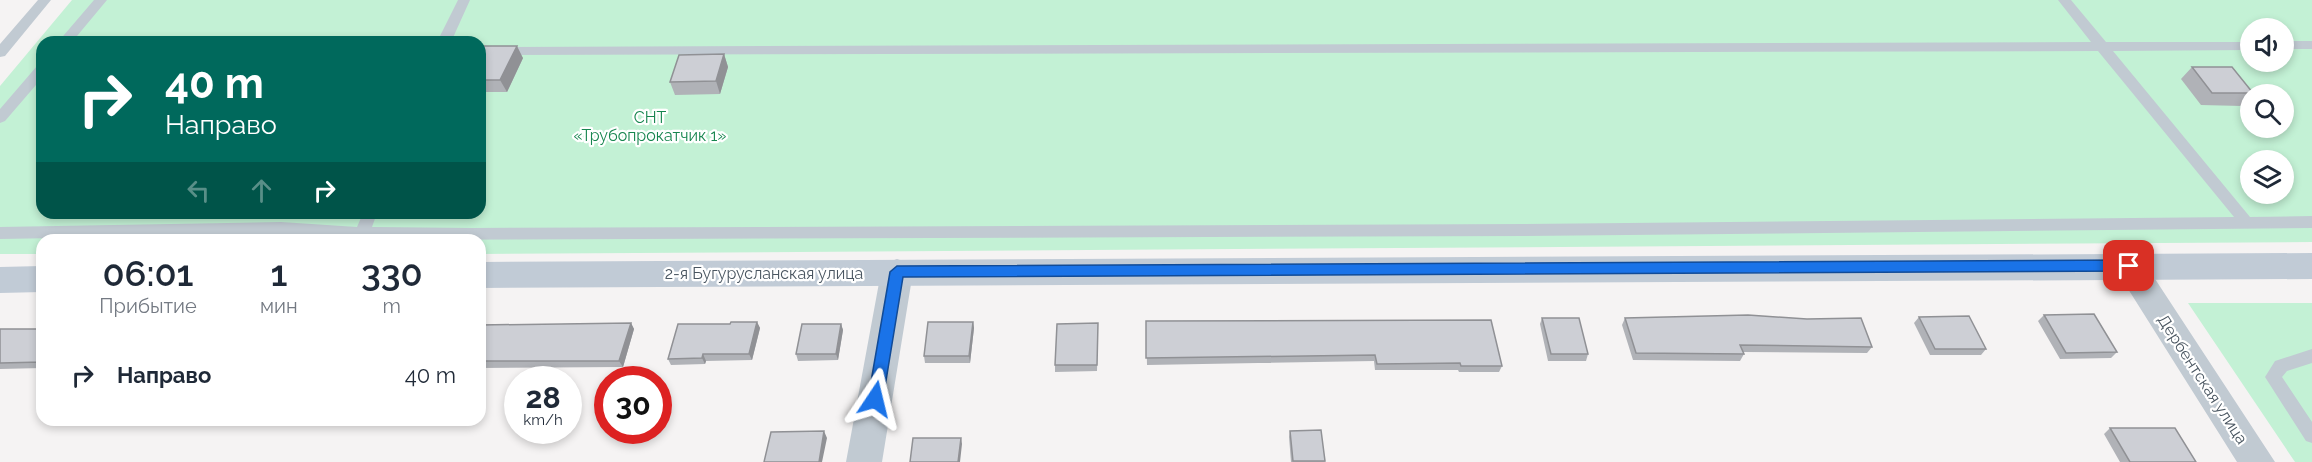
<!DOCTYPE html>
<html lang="ru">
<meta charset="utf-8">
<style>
body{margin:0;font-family:Raleway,sans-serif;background:#f2f2f3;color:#1f2937;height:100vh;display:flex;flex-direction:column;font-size:22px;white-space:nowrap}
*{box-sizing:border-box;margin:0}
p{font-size:20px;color:#747a83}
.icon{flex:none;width:33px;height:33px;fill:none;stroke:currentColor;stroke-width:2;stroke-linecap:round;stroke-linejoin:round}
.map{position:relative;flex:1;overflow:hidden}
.panel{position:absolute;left:36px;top:234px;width:450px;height:192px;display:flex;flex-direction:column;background:#fff;border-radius:18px;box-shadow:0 3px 9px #0003}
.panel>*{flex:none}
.top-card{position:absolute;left:36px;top:36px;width:450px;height:183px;border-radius:18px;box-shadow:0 3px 9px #0003;background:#00695c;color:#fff;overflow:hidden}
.fabs{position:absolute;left:2240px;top:18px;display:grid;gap:12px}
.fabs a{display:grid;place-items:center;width:54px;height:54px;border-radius:50%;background:#fff;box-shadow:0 3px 9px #0003;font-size:30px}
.speed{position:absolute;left:504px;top:366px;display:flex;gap:12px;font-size:30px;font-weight:700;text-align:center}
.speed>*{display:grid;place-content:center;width:78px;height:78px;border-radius:50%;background:#fff;box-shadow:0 3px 9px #0003;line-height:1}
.speed small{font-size:15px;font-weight:400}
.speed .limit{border:9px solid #d22;background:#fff;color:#111}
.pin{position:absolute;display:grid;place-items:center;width:51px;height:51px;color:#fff;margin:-26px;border-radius:12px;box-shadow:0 3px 9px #0006}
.me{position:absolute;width:66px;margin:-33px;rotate:10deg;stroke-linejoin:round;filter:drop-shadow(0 0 4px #0008)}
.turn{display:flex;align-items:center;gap:21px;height:126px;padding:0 30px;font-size:27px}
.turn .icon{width:78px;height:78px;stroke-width:2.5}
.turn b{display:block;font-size:42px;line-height:51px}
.lanes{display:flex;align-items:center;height:57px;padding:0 30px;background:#0003;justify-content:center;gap:30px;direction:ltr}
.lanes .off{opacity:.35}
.eta{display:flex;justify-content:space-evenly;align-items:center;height:102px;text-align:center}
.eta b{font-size:36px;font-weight:600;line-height:42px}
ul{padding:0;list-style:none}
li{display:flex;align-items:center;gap:18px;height:78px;padding:0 30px}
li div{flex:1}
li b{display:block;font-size:22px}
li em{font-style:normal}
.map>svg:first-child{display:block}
.green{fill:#c3f1d5;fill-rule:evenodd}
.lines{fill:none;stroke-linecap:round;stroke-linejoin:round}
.lane{fill:#c1cad2;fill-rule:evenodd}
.street{fill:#c1cad2;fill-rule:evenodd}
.secondary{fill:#c1cbd6;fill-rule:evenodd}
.wall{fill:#b0b2b7}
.shaded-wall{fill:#909195}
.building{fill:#cdcfd5;stroke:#909195;stroke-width:1.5}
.route{fill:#1a73e8;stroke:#114b97;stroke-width:1.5}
.labels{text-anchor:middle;stroke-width:4.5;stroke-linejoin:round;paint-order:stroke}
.park-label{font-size:16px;fill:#17864f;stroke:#fff}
.street-label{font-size:16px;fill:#4a5661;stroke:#fff}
</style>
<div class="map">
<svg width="2312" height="462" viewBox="0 0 2312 462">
<rect width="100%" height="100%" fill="#f5f3f3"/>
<path class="green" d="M72 0H2312V242L480 254V240H42V254H0V86ZM2250 28H2283V62H2250ZM42 42H480V213H42ZM2250 94H2283V128H2250ZM2250 160H2283V194H2250Z
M2188 303H2312V462H2295Z"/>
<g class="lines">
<path class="lane" d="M38 0H51L5 56 0 57V44Z
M94 0H107L72 42H58Z
M458 0H470L451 42H437Z
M2058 0H2071L2106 42H2250V50L2113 51 2250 217 2312 216V228L1525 236 351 240 352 238 281 234 0 239V227L281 222 357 227 363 213H377L372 227 472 228 1525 224 2234 217 2098 51 480 55V47L2091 42Z
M2283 41H2312V49H2283Z
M42 65V78L5 121 0 123V109L37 66Z
M2312 349V363L2287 371 2282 377 2312 422V443L2306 441 2265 377 2275 361Z"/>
<path class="street" d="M2129 253 2140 256 2275 462H2237L2113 265 2118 256Z
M897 259 908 263 913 272 882 462H846L881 272 886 263Z"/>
<path class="secondary" d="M2312 253V279L480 288V262Z
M42 266V292L0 293V267Z"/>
</g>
<path class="wall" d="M480 46 523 58 507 92H480Z
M724 54 728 67 720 94 675 95 670 82Z
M2192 67 2253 93 2252 94H2250V97L2242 106 2201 105 2181 79Z
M2044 315 2117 352 2111 358 2060 359 2038 321Z
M1919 317 1986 349 1981 355H1930L1914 323Z
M1542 318 1588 354 1586 361H1548L1540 324Z
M1625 318 1872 347 1867 353 1743 352 1744 354 1740 361 1633 360 1622 325Z
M1146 321 1502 366 1499 372H1459L1458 370H1375L1374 361 1147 365Z
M757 322 760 328 752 360 706 361 705 364 671 365 668 359 730 324Z
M973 322 974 328 970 363H925L924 356Z
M631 323 634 329 623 367 480 368V325Z
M1098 323 1097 371 1055 372V365Z
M841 324 843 330 838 360 798 361 796 354Z
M0 329H42V368L0 369Z
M2110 428 2196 462H2120L2104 434Z
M1321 430 1325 462H1291L1289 437 1290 431Z"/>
<path class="shaded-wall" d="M517 46 523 58 507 92 500 80Z
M724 54 728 67 720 94 716 81Z
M757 322 760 328 752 360 749 354Z
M973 322 974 328 970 363 969 356Z
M631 323 634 329 623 367 619 361Z
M841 324 843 330 838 360 836 354Z
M703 354 706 361 705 364 702 358Z
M824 431 827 438 822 462H819Z
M961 438 962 444 960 462H958Z"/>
<path class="building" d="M480 46H517L500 80H480Z
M724 54 716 81 670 82 679 55Z
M2192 67H2232L2253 93H2212Z
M2094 314 2117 352 2066 353 2044 315Z
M1748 315 1807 319 1861 318 1872 347 1740 345 1744 354 1636 353 1625 318Z
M1969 316 1986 349H1935L1919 317Z
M1542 318H1579L1588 354H1551Z
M1491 320 1502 366H1461L1460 363 1377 364 1375 355 1146 358V321Z
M731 322H757L749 354H703L702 358 668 359 678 324H730Z
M928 322H973L969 356H924Z
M631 323 619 361H480V325Z
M1098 323 1097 365H1055L1057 324Z
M802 324H841L836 354H796Z
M0 329H42V362L0 363Z
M2110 428H2175L2196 462H2130Z
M1321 430 1325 461H1293L1290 431Z
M824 431 819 462H764L771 432Z
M913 438H961L958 462H910Z"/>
<path class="route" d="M2129 260 2136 266 2129 271 903 277 883 399 881 403 875 405 870 403 868 399 890 272 897 266Z"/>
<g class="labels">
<g class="park-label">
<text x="650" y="123">СНТ<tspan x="650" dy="18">«Трубопрокатчик 1»</tspan></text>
</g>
<g class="street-label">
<text x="764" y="279">2-я Бугурусланская улица</text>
<text transform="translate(2203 379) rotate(57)" y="6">Дербентская улица</text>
</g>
</g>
</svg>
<div class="fabs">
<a><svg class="icon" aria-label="sound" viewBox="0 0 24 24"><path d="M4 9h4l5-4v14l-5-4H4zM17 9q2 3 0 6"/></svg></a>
<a><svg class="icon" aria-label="search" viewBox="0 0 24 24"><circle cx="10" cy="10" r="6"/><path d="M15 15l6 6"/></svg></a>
<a><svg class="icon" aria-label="layers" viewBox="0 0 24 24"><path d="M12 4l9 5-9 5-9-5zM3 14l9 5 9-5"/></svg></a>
</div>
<div class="speed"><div>28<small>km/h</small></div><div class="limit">30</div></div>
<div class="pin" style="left:2129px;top:266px;background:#d93025"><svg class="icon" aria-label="arrive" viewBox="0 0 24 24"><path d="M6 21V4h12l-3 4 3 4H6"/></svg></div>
<svg class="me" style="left:875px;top:399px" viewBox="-20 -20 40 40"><path d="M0-17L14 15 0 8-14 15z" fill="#1a73e8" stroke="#fff" stroke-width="4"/></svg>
<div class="top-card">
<div class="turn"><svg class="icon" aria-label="right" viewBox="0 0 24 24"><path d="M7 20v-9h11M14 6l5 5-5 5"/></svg><div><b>40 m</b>Направо</div></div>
<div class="lanes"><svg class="icon off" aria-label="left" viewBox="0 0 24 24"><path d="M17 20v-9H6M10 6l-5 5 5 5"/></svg><svg class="icon off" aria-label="ahead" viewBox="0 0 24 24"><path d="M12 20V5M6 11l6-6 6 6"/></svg><svg class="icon" aria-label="right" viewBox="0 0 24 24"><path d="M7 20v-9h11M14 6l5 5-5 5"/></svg></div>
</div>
<section class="panel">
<div class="eta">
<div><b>06:01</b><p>Прибытие</p></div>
<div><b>1</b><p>мин</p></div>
<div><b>330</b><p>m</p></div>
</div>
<ul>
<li><svg class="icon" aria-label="right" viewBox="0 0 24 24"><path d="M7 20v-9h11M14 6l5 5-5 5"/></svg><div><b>Направо</b></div><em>40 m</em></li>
</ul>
</section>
</div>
